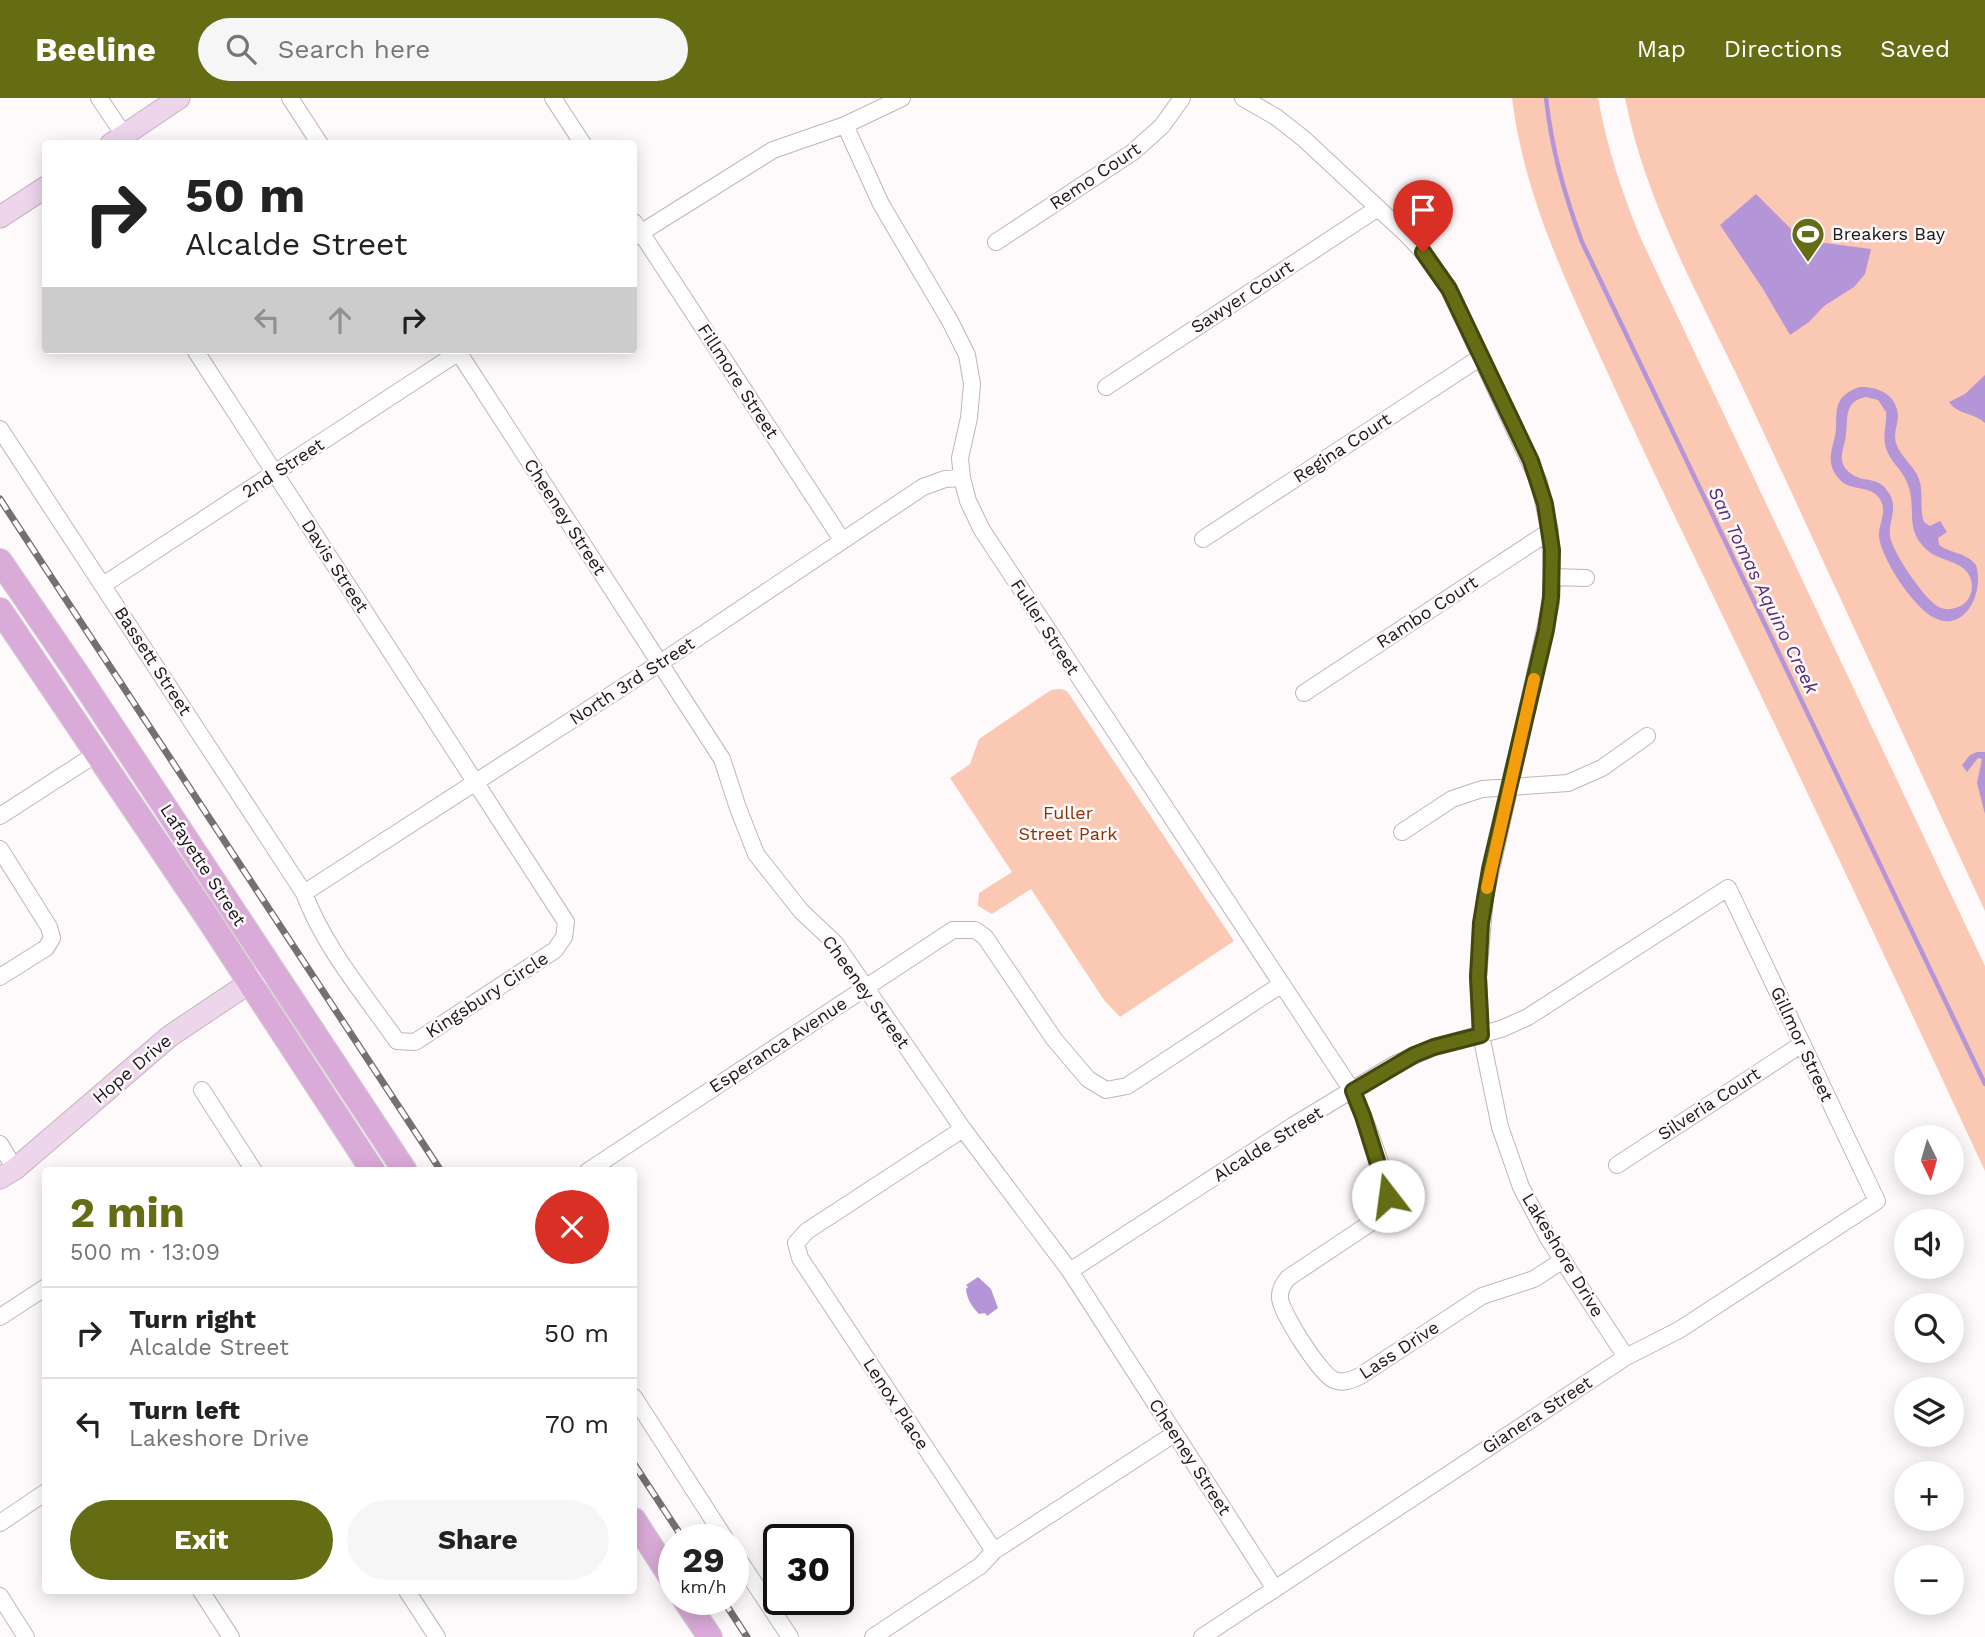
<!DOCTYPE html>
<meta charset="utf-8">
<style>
body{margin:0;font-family:"Work Sans",sans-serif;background:#f6f6f6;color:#222;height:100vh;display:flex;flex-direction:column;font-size:26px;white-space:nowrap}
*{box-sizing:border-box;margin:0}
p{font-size:23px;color:#767676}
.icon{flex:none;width:38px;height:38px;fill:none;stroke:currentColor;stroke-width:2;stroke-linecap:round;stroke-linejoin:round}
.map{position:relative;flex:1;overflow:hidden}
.details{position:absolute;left:42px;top:1069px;width:595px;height:427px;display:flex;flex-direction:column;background:#fff;border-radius:7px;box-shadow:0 4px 18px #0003}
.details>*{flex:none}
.guide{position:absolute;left:42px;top:42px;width:595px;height:214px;border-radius:7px;box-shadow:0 4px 18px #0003;background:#fff;color:#222;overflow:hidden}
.needle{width:46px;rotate:175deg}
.fabs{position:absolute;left:1894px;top:1027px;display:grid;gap:14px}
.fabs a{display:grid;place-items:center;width:70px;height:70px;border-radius:50%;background:#fff;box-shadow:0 4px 18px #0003;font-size:35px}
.speed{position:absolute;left:658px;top:1426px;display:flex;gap:14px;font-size:35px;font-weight:700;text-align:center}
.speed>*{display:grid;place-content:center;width:91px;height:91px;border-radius:50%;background:#fff;box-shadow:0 4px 18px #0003;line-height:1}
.speed small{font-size:18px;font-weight:400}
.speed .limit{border:4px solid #111;border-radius:10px;background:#fff;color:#111}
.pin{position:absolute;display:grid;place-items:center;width:60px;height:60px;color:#fff;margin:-72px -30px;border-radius:50% 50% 50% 0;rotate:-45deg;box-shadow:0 0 7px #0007}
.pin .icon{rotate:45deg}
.me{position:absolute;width:77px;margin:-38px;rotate:345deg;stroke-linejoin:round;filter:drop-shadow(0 0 5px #0008)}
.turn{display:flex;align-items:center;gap:24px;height:147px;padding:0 28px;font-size:32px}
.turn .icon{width:91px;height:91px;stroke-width:2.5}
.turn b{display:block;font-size:49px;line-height:60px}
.lanes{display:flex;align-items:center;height:66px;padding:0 28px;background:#0003;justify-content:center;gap:35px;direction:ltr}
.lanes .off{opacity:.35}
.round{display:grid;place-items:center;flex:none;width:74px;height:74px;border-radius:37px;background:#f6f6f6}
.overview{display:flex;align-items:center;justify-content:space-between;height:119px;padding:0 28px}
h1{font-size:42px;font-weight:700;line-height:52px;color:#656d14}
.primary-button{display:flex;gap:14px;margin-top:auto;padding:14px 28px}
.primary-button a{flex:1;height:80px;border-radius:42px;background:#656d14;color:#fff;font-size:28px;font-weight:700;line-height:80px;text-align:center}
.primary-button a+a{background:#f6f6f6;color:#222}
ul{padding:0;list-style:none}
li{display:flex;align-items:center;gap:21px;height:91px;padding:0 28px;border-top:2px solid #e0e0e0}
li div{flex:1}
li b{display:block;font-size:26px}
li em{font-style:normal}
header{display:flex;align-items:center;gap:42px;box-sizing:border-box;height:98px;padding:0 35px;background:#656d14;color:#fff}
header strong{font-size:33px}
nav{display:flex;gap:38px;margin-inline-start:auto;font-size:24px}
.search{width:490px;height:63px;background:#f6f6f6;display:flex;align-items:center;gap:18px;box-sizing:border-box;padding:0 24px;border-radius:38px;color:#767676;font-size:26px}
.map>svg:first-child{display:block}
.green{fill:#fbc8b4}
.water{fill:#b395d8;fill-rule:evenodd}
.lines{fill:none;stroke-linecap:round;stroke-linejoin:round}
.stream{stroke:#b395d8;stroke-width:4.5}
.street-casing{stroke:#c1b5b9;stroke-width:18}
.secondary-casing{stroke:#c1b5b9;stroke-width:23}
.primary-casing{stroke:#d6d5d5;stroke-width:26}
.street{stroke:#fff;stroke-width:16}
.secondary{stroke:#edd5ec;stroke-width:21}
.primary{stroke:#daaad8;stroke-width:24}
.rail-casing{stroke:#746f71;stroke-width:7}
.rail{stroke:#fef9fb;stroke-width:4.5;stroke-dasharray:13;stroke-linecap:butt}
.route-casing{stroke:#42470d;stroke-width:18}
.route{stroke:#656d14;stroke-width:12}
.slow{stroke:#f59e0b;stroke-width:12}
.labels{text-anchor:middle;stroke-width:5;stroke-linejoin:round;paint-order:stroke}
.street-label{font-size:18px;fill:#1b1618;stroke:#fef9fb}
.poi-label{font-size:18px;fill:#1b1618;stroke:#fef9fb;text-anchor:start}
.park-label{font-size:18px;fill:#8a3203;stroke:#fef9fb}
.water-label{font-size:19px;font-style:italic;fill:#542c7a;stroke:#fef9fb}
</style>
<header>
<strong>Beeline</strong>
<div class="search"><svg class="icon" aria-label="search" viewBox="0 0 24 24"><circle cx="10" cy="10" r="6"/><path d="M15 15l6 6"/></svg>Search here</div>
<nav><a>Map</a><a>Directions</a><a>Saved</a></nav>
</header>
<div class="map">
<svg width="1985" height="1539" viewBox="0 0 1985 1539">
<rect width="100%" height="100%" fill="#fef9fb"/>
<path class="green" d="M1512 0H1598C1607 49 1622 95 1641 141L1985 868V1073C1889 866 1791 659 1692 454 1660 388 1629 322 1599 256 1561 173 1523 91 1512 0Z
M1625 0H1985V813C1906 643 1828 473 1749 303 1703 204 1646 108 1625 0Z
M1060 591 1067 593 1234 843 1120 919 1104 902 1031 791 992 816 978 808 979 795 1012 774 950 680 970 666 979 641 1051 592Z"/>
<path class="water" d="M1756 96 1802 142 1871 151 1865 176 1854 189 1824 208 1809 224 1790 237 1763 191 1720 127Z
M1985 277V325C1973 314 1958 317 1949 304L1965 296Z
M1859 289C1877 288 1897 296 1898 318 1898 327 1893 335 1896 345 1900 359 1914 367 1919 381 1924 396 1919 410 1924 424L1930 428 1940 423 1947 434 1938 440 1939 447C1951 456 1966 454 1976 467 1985 496 1963 538 1931 518 1912 506 1882 462 1879 439 1878 427 1887 415 1881 403 1873 386 1851 394 1840 382 1823 363 1834 351 1836 331 1837 309 1834 299 1859 289ZM1866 299 1878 302 1886 314C1887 325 1883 335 1885 346 1888 363 1903 371 1908 387 1917 411 1904 430 1926 451 1939 464 1963 462 1970 479 1975 490 1970 505 1958 509 1951 512 1943 512 1937 508 1924 500 1892 454 1890 438 1888 424 1898 412 1890 397 1879 376 1863 386 1850 375 1835 363 1845 350 1846 336 1848 319 1844 303 1866 299Z
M1977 654H1985V716L1977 685 1982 661 1978 660 1967 674 1962 667 1970 657Z
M978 1179 991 1191 998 1210 987 1218 985 1215 979 1216C972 1209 967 1201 966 1191L968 1189 966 1187Z"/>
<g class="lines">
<path class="stream" d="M1546 0C1552 53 1564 95 1582 144L1985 986"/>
<defs>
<path id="street" d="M99 0 124 37
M290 0 320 46
M553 0 583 46
M1243 0 1276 19 1304 41 1408 138 1423 154 1449 191 1539 384 1550 433 1552 479 1551 505 1485 799 1478 879 1481 937 1500 1029 1521 1089 1548 1140 1626 1259
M845 27 881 106 950 223 967 257 972 286 969 320 960 360 962 380 968 403 982 432 1353 994C1362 1015 1391 1083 1387 1104 1385 1113 1381 1117 1375 1122L1288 1180C1283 1186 1279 1192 1280 1200 1281 1215 1321 1277 1334 1282 1343 1286 1352 1282 1360 1278L1482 1198 1534 1181 1563 1162
M634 124 842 442
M634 139 773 52 845 27 902 0
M996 144 1133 54 1162 28 1182 0
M457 252 722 661 738 710 756 756 801 813 835 845 963 1031 1070 1173 1275 1491
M1106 289 1378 110
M0 331 304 795C324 849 364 896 397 943L415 944 555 852 564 839 566 824 195 252
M1203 441 1481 259
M1552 479 1586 480
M103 487 462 252
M1304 595 1550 433
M0 718 96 656
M1402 734 1452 701 1482 691 1568 685 1602 670 1647 638
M0 751 49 829 52 840 46 850 0 879
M304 795 660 565 923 389 945 381 962 380
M202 992 254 1073
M963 1031 807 1133 796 1145 800 1160 994 1453 1174 1336
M0 1046 15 1071
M1617 1067 1802 946
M588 1073 953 832H975L985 839 1054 941 1088 981 1106 992 1127 988 1282 886
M1070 1173 1294 1027 1395 966 1434 949 1501 931 1528 919 1728 790 1877 1103 1679 1232 1626 1259 1202 1539
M0 1219 46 1189
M634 1299 726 1442
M0 1425 46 1394
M733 1453 790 1539
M201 1493 231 1539
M407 1493 437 1539
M0 1498 26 1539
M873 1539 980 1468 994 1453"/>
<path id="secondary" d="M111 46 179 0
M0 119 46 89
M0 1080 15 1071 170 938 264 875"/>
<path id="primary" d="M0 463 76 574 405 1073
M0 512 207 819 373 1073
M634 1422 674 1484
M685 1502 710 1539"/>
</defs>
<use href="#street" class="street-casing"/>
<use href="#secondary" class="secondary-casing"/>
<use href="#primary" class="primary-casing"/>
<use href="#street" class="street"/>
<use href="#secondary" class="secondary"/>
<use href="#primary" class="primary"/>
<defs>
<path id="rail" d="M0 401 441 1073
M634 1366 684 1442
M723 1502 747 1539"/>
</defs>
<use href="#rail" class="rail-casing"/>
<use href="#rail" class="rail"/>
</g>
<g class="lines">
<defs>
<path id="route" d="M1388 1098 1363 1018 1353 993 1414 957 1434 949 1481 937 1478 879 1481 825 1490 771 1546 532 1551 499 1552 452 1545 406 1531 363 1449 191 1423 154"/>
</defs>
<use href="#route" class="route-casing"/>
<use href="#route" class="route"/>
<path class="slow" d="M1487 790 1534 581"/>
</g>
<defs>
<symbol id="stadium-pin" viewBox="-11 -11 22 30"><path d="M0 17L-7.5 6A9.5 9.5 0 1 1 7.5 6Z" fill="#656d14" stroke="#fef9fb"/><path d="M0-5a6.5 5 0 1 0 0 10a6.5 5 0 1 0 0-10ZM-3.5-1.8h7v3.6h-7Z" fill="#fff"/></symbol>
</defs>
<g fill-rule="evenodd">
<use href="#stadium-pin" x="1789" y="117" width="38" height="52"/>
</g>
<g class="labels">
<g class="street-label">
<text transform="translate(1095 78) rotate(-34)" y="6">Remo Court</text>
<text transform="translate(1242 199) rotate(-33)" y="6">Sawyer Court</text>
<text transform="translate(738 283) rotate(57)" y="6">Fillmore Street</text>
<text transform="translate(1342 350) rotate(-33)" y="6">Regina Court</text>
<text transform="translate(283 370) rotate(-33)" y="6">2nd Street</text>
<text transform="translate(565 419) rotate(57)" y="6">Cheeney Street</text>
<text transform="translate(335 468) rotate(57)" y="6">Davis Street</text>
<text transform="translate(1427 514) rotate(-33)" y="6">Rambo Court</text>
<text transform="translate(1045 529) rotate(57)" y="6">Fuller Street</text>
<text transform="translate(153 563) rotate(57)" y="6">Bassett Street</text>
<text transform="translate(632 583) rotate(-33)" y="6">North 3rd Street</text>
<text transform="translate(203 767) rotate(57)" y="6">Lafayette Street</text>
<text transform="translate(866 894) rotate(54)" y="6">Cheeney Street</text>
<text transform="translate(487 897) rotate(-33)" y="6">Kingsbury Circle</text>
<text transform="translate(1802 946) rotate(65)" y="6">Gillmor Street</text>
<text transform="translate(778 947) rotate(-33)" y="6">Esperanca Avenue</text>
<text transform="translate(132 971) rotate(-40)" y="6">Hope Drive</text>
<text transform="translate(1709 1006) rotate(-33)" y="6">Silveria Court</text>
<text transform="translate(1268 1046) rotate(-32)" y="6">Alcalde Street</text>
<text transform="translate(1563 1157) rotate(59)" y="6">Lakeshore Drive</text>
<text transform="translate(1399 1252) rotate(-33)" y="6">Lass Drive</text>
<text transform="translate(896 1306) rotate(57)" y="6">Lenox Place</text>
<text transform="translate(1537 1317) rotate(-33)" y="6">Gianera Street</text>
<text transform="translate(1190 1359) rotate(57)" y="6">Cheeney Street</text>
</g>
<g class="poi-label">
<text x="1832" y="142">Breakers Bay</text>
</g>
<g class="park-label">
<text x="1068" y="721">Fuller<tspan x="1068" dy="21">Street Park</tspan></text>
</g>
<g class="water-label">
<text transform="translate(1764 492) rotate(64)" y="7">San Tomas Aquino Creek</text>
</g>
</g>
</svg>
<div class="fabs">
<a><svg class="needle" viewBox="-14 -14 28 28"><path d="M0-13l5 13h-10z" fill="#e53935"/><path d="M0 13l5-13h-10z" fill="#767676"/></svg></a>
<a><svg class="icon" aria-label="sound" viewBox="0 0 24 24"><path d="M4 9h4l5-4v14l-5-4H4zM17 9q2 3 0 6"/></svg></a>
<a><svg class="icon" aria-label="search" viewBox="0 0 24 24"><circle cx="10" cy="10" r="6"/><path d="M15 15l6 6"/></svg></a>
<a><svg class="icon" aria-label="layers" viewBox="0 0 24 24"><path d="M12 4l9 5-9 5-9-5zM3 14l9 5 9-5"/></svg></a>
<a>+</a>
<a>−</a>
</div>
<div class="speed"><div>29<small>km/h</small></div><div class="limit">30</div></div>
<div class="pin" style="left:1423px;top:154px;background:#d93025"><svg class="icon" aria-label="arrive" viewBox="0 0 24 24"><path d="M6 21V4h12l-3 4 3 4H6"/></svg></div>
<svg class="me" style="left:1388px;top:1098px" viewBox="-20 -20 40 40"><circle r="19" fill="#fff"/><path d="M0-13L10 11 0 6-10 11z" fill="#656d14"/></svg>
<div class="guide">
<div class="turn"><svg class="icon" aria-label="right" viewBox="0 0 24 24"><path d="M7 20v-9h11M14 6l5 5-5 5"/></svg><div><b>50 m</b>Alcalde Street</div></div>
<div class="lanes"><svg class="icon off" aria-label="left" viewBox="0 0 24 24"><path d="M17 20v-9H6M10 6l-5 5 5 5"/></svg><svg class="icon off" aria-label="ahead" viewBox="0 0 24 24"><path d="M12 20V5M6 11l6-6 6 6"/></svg><svg class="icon" aria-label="right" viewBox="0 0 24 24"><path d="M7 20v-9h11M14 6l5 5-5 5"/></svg></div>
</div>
<section class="details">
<div class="overview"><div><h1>2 min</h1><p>500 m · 13:09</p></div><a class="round" style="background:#d93025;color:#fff"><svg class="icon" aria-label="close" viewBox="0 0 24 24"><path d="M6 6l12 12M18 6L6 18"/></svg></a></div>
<ul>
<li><svg class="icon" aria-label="right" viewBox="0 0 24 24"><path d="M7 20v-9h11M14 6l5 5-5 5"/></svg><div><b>Turn right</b><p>Alcalde Street</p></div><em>50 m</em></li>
<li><svg class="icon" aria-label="left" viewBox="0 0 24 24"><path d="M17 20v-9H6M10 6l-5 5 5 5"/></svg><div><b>Turn left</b><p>Lakeshore Drive</p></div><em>70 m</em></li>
</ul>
<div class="primary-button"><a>Exit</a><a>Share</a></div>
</section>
</div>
